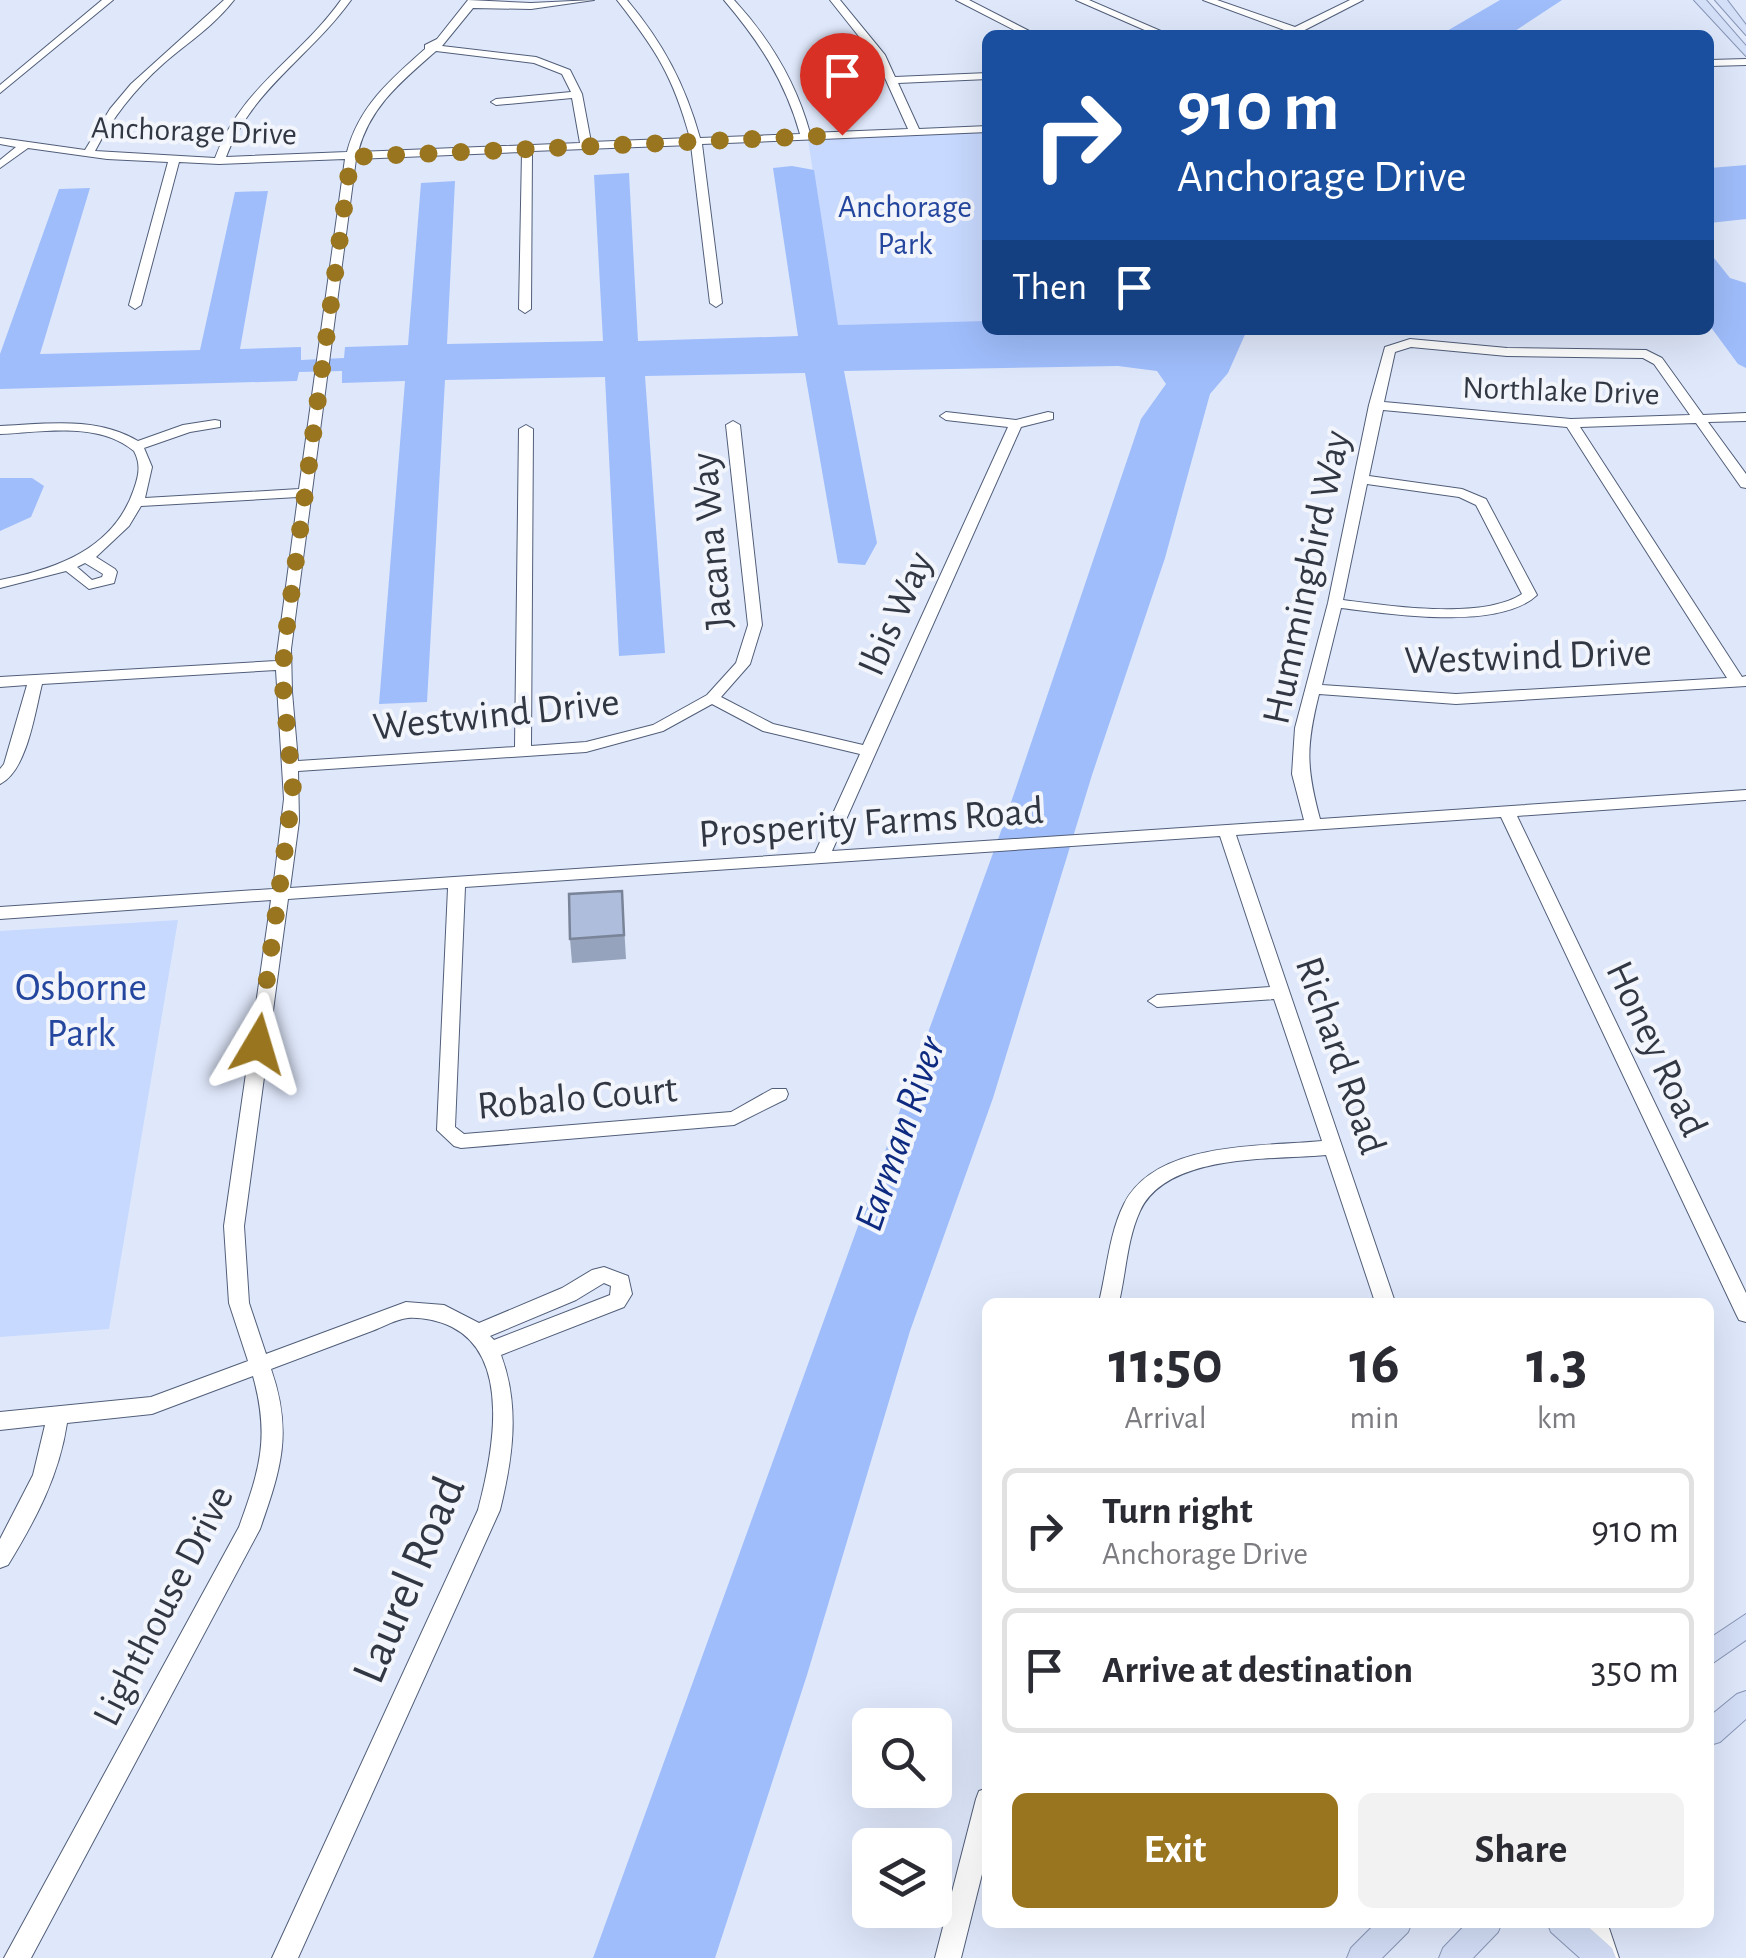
<!DOCTYPE html>
<style>
body{margin:0;font-family:"Alegreya Sans",sans-serif;background:#f2f2f3;color:#2b2b33;height:100vh;display:flex;flex-direction:column;font-size:38px;white-space:nowrap}
*{box-sizing:border-box;margin:0}
p{font-size:32px;color:#7c7c81}
.icon{flex:none;width:55px;height:55px;fill:none;stroke:currentColor;stroke-width:2;stroke-linecap:round;stroke-linejoin:round}
.map{position:relative;flex:1;overflow:hidden}
.sheet{position:absolute;left:982px;top:1298px;width:732px;height:630px;display:flex;flex-direction:column;background:#fff;border-radius:15px;box-shadow:0 10px 40px #0002}
.sheet>*{flex:none}
.guide{position:absolute;left:982px;top:30px;width:732px;height:305px;border-radius:15px;box-shadow:0 10px 40px #0002;background:#1a4fa0;color:#fff;overflow:hidden}
.tools{position:absolute;left:852px;top:1708px;display:grid;gap:20px}
.tools a{display:grid;place-items:center;width:100px;height:100px;border-radius:15px;background:#fff;box-shadow:0 10px 40px #0002;font-size:50px}
.pin{position:absolute;display:grid;place-items:center;width:85px;height:85px;color:#fff;margin:-102px -42px;border-radius:50% 50% 50% 0;rotate:-45deg;box-shadow:0 0 10px #0007}
.pin .icon{rotate:45deg}
.me{position:absolute;width:110px;margin:-55px;rotate:7deg;stroke-linejoin:round;filter:drop-shadow(0 0 8px #0008)}
.turn{display:flex;align-items:center;gap:35px;height:210px;padding:0 30px;font-size:45px}
.turn .icon{width:130px;height:130px;stroke-width:2.5}
.turn b{display:block;font-size:70px;line-height:85px}
.then{display:flex;align-items:center;height:95px;padding:0 30px;background:#0003;gap:20px;font-size:38px}
.eta{display:flex;justify-content:space-evenly;align-items:center;height:170px;text-align:center}
.eta b{font-size:60px;font-weight:700;line-height:70px}
.action{display:flex;gap:20px;margin-top:auto;padding:20px 30px}
.action a{flex:1;height:115px;border-radius:15px;background:#99751f;color:#fff;font-size:40px;font-weight:700;line-height:115px;text-align:center}
.action a+a{background:#f2f2f3;color:#2b2b33}
ul{padding:0;list-style:none}
li{display:flex;align-items:center;gap:30px;height:125px;margin:0 20px 15px;padding:0 10px;border:5px solid #e1e1e2;border-radius:15px}
li div{flex:1}
li b{display:block;font-size:38px}
li em{font-style:normal}
.map>svg:first-child{display:block}
.green{fill:#c7d9fe}
.water{fill:#9fbdfb}
.lines{fill:none;stroke-linecap:round;stroke-linejoin:round}
.minor-casing{stroke:#515e79;stroke-width:2}
.major-casing{stroke:#8795b5;stroke-width:2}
.minor{fill:#fff;fill-rule:evenodd}
.major{fill:#d3def7;fill-rule:evenodd}
.wall{fill:#96a3bc}
.building{fill:#aebddb;stroke:#7a8499;stroke-width:2.5}
.route{stroke:#99751f;stroke-width:18;stroke-dasharray:0 32.4}
.labels{text-anchor:middle;stroke-width:8;stroke-linejoin:round;paint-order:stroke}
.far-street-label{font-size:32px;fill:#313743;stroke:#f2f5fb}
.far-park-label{font-size:32px;fill:#24469e;stroke:#f2f5fb}
.street-label{font-size:40px;fill:#313743;stroke:#f2f5fb}
.park-label{font-size:40px;fill:#24469e;stroke:#f2f5fb}
.water-label{font-size:42px;font-style:italic;fill:#0f2b81;stroke:#f2f5fb}
.near-street-label{font-size:48px;fill:#313743;stroke:#f2f5fb}
</style>
<div class="map">
<svg width="1746" height="1958" viewBox="0 0 1746 1958">
<rect width="100%" height="100%" fill="#dfe8fb"/>
<path class="green" d="M987 132V322L837 325 808 140Z
M178 920 109 1329 0 1337V931Z"/>
<path class="water" d="M1500 0H1562L1509 35H1440Z
M1746 165V219L1710 223V168Z
M792 166 814 170 838 325 987 321 988 330H1247L1228 373 1210 394 1165 558 1092 775 993 1098 910 1331 807 1675 715 1958H593L1005 820 1141 419 1166 384 1157 371 1118 366 844 371 877 543 865 565 838 563 805 373 645 376 665 653 619 656 605 377 445 380 427 702 379 704 405 381 342 383V371L299 372 297 381 0 389V354L59 189 90 188 40 354 200 350 235 192 268 191 240 349 301 347V360L344 358 345 347 408 345 421 183 455 181 447 344 603 341 594 175 629 173 638 341 798 336 773 168Z
M1710 253 1730 278 1746 283V368L1738 364 1710 326Z
M0 478H32L44 486 31 517 0 531Z"/>
<g class="lines">
<defs>
<path id="minor" d="M102 0H113L0 93V85Z
M224 0H234C214 26 187 43 163 64 135 89 112 118 95 151L215 158C242 86 299 59 341 0H351C310 57 251 90 226 157L347 152C359 106 391 79 425 49V45L437 39 468 0 531 3 594 0 531 9 473 8 442 46 536 57 570 70 582 94 591 142 690 138C673 76 656 50 617 0H627C663 43 685 84 700 138L800 134C785 81 759 41 724 0H734C770 39 796 82 810 133L908 129 876 58 830 0H840L885 55 895 77 988 73V79L898 83 919 129 988 126V132L702 144 722 303 716 307 710 303 691 145 532 151 531 309 525 313 519 309 522 152 356 159 291 649 292 692 298 761 515 747 519 429 526 425 533 429 531 746 586 742 653 725 707 695 736 663 748 625 726 425 733 421 740 425 762 625 750 664 721 697 773 724 863 745 1008 427 946 420 940 416 946 412 1016 420 1048 412 1053 413V419L1021 427 832 851 1304 820 1292 774 1295 728 1328 603 1369 405 1385 347 1410 339 1507 348 1646 350 1662 358 1703 415 1746 413V421L1708 422 1746 474V488L1741 487 1696 423 1580 427 1742 677 1746 676V686L1456 704 1319 694C1306 746 1306 767 1320 819L1746 790V800L1517 816 1746 1293V1322L1739 1320 1736 1314 1501 817 1236 835 1395 1302H1375L1326 1155C1272 1160 1167 1153 1140 1211 1127 1239 1126 1273 1119 1302H1099C1107 1270 1109 1234 1124 1204 1156 1141 1261 1147 1322 1141L1274 999 1157 1007 1148 1001 1157 995 1270 987 1220 836 465 887 455 1127 464 1134 731 1112 772 1089H786L788 1094 786 1099 734 1125 461 1148 454 1146 437 1130 448 888 288 899 244 1226 249 1303 266 1354 406 1302 444 1305 479 1323 562 1288 592 1270 604 1267 628 1276 632 1294 624 1307 501 1355C520 1406 513 1457 500 1510L298 1958H272L478 1510C492 1457 513 1358 452 1327 440 1321 422 1317 408 1318 396 1319 383 1327 372 1331 338 1344 305 1356 271 1369 293 1432 281 1469 260 1529L31 1958H4L239 1527C260 1469 270 1437 253 1376L152 1414 67 1423C59 1476 36 1519 8 1565L0 1568V1539L33 1475 45 1425 0 1430V1412L151 1397 248 1361 229 1303 224 1226 271 900 0 919V907L273 889 284 799 276 670 42 684C35 712 27 771 0 784V769L4 764 27 685 0 687V677L276 661 298 497 141 506 129 526 96 557 115 569 117 572 114 583 89 589 66 571 0 588V580C57 569 114 549 134 489 139 475 141 464 134 451 98 421 43 432 0 434V426C47 424 96 416 138 441L183 425 215 420 220 421V427L190 432 144 448 152 467 145 498 299 489 345 159 219 164 179 162 141 305 135 309 129 305 168 162 107 159 28 148 0 168V160L16 147 0 144V138L85 150 110 109 131 84ZM436 51 534 63 562 74 571 92 496 99 491 102 496 105 572 98 580 143 358 152C370 106 402 81 436 51ZM1411 347 1507 356 1643 358 1654 364 1690 415 1571 419 1384 402 1395 352ZM1383 410 1567 427 1727 678 1456 694 1322 685 1341 608C1390 614 1499 631 1537 595L1486 499 1462 489 1369 476ZM1367 484 1459 497 1476 505 1522 594C1482 620 1390 606 1343 600ZM85 563 103 574 102 577 92 580 77 567ZM712 704 763 731 860 754 815 853 290 888 299 821 298 771 586 752 663 731ZM604 1283 611 1286 610 1295 494 1340 490 1336 576 1300Z
M956 0H969L1037 35H1024Z
M1076 0H1089L1170 35H1156Z
M1203 0H1217L1295 27 1350 0H1363L1295 35H1282L1287 31Z
M1746 59V65L1710 66V60Z
M988 1788V1850L961 1958H935L976 1799 979 1791Z
M1582 1922H1607L1619 1958H1593Z"/>
<path id="major" d="M1694 0H1706L1746 46V56Z
M1715 0H1727L1746 25V35Z
M1746 1614V1640L1710 1665V1638Z
M1746 1691V1719L1720 1742 1710 1745V1716L1737 1694Z
M1377 1922H1412L1408 1932 1382 1958H1347L1351 1948Z
M1468 1922H1502L1498 1932 1473 1958H1439L1443 1948Z
M1547 1922H1583L1612 1948 1616 1958H1580L1551 1932Z"/>
</defs>
<use href="#minor" class="minor-casing"/>
<use href="#major" class="major-casing"/>
<use href="#minor" class="minor"/>
<use href="#major" class="major"/>
</g>
<path class="wall" d="M622 891 626 959 572 963 570 939Z"/>
<path class="building" d="M622 891 624 935 570 939 569 894Z"/>
<g class="lines">
<path class="route" d="M258 1044 293 790 283 687 284 648 351 157 842 135"/>
</g>
<g class="labels">
<g class="far-street-label">
<text transform="translate(194 130) rotate(2)" y="11">Anchorage Drive</text>
<text transform="translate(1561 390) rotate(2)" y="11">Northlake Drive</text>
</g>
<g class="far-park-label">
<text x="905" y="217">Anchorage<tspan x="905" dy="37">Park</tspan></text>
</g>
<g class="street-label">
<text transform="translate(710 541) rotate(-95)" y="14">Jacana Way</text>
<text transform="translate(1305 577) rotate(-78)" y="14">Hummingbird Way</text>
<text transform="translate(894 613) rotate(-66)" y="14">Ibis Way</text>
<text transform="translate(1528 655) rotate(-2)" y="14">Westwind Drive</text>
<text transform="translate(496 713) rotate(-6)" y="14">Westwind Drive</text>
<text transform="translate(871 821) rotate(-4)" y="14">Prosperity Farms Road</text>
<text transform="translate(1658 1048) rotate(65)" y="14">Honey Road</text>
<text transform="translate(1342 1055) rotate(71)" y="14">Richard Road</text>
<text transform="translate(577 1096) rotate(-5)" y="14">Robalo Court</text>
<text transform="translate(162 1605) rotate(-63)" y="14">Lighthouse Drive</text>
</g>
<g class="park-label">
<text x="81" y="1000">Osborne<tspan x="81" dy="46">Park</tspan></text>
</g>
<g class="water-label">
<text transform="translate(898 1133) rotate(-71)" y="15">Earman River</text>
</g>
<g class="near-street-label">
<text transform="translate(407 1579) rotate(-67)" y="17">Laurel Road</text>
</g>
</g>
</svg>
<div class="tools">
<a><svg class="icon" aria-label="search" viewBox="0 0 24 24"><circle cx="10" cy="10" r="6"/><path d="M15 15l6 6"/></svg></a>
<a><svg class="icon" aria-label="layers" viewBox="0 0 24 24"><path d="M12 4l9 5-9 5-9-5zM3 14l9 5 9-5"/></svg></a>
</div>
<div class="pin" style="left:842px;top:135px;background:#d93025"><svg class="icon" aria-label="arrive" viewBox="0 0 24 24"><path d="M6 21V4h12l-3 4 3 4H6"/></svg></div>
<svg class="me" style="left:258px;top:1044px" viewBox="-20 -20 40 40"><path d="M0-17L14 15 0 8-14 15z" fill="#99751f" stroke="#fff" stroke-width="4"/></svg>
<div class="guide">
<div class="turn"><svg class="icon" aria-label="right" viewBox="0 0 24 24"><path d="M7 20v-9h11M14 6l5 5-5 5"/></svg><div><b>910 m</b>Anchorage Drive</div></div>
<div class="then">Then<svg class="icon" aria-label="arrive" viewBox="0 0 24 24"><path d="M6 21V4h12l-3 4 3 4H6"/></svg></div>
</div>
<section class="sheet">
<div class="eta">
<div><b>11:50</b><p>Arrival</p></div>
<div><b>16</b><p>min</p></div>
<div><b>1.3</b><p>km</p></div>
</div>
<ul>
<li><svg class="icon" aria-label="right" viewBox="0 0 24 24"><path d="M7 20v-9h11M14 6l5 5-5 5"/></svg><div><b>Turn right</b><p>Anchorage Drive</p></div><em>910 m</em></li>
<li><svg class="icon" aria-label="arrive" viewBox="0 0 24 24"><path d="M6 21V4h12l-3 4 3 4H6"/></svg><div><b>Arrive at destination</b></div><em>350 m</em></li>
</ul>
<div class="action"><a>Exit</a><a>Share</a></div>
</section>
</div>
